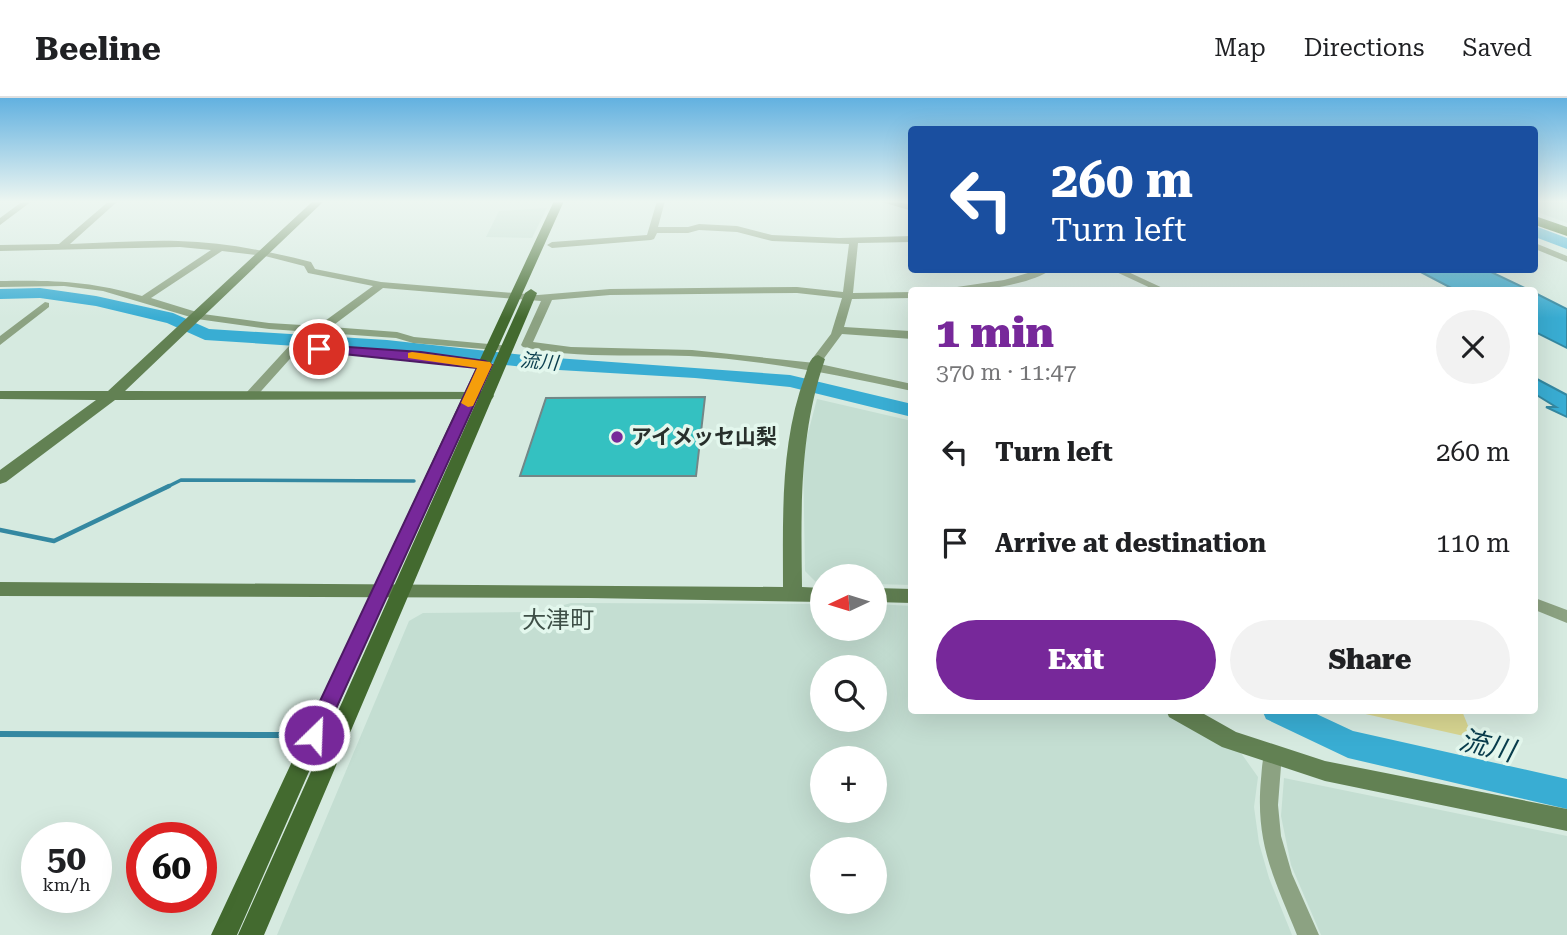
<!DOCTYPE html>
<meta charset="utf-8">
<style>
body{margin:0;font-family:"Roboto Serif","Noto Sans JP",serif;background:#f2f2f2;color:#202124;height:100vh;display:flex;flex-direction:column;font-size:26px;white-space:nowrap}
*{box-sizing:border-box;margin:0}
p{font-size:23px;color:#757577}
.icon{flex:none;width:38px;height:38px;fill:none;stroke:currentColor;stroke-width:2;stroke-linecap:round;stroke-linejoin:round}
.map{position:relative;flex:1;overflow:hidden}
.side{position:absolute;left:908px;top:189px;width:630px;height:427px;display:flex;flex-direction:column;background:#fff;border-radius:7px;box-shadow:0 7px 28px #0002}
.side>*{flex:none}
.guide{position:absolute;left:908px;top:28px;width:630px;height:147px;border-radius:7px;box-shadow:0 7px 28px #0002;background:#1a4fa0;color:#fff;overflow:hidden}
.needle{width:46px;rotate:266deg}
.controls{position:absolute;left:810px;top:466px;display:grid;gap:14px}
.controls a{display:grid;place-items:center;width:77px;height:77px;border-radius:50%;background:#fff;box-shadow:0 7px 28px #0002;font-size:35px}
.speed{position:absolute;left:21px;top:724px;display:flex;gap:14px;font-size:35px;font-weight:700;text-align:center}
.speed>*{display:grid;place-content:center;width:91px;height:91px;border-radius:50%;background:#fff;box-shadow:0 7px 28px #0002;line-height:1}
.speed small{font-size:18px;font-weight:400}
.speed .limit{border:10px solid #d22;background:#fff;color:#111}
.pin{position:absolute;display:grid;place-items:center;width:60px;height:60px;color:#fff;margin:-30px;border:4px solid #fff;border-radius:50%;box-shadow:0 2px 7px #0007}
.me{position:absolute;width:77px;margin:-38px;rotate:24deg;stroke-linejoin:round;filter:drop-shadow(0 0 5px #0008)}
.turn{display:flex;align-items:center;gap:24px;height:147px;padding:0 28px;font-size:32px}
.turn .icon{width:91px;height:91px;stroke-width:2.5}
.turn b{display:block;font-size:49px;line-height:60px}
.round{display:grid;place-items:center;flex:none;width:74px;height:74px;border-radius:37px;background:#f2f2f2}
.headline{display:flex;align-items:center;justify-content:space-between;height:119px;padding:0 28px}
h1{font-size:42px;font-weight:800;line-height:52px;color:#77289a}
.primary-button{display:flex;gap:14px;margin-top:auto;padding:14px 28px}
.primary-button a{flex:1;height:80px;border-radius:42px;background:#77289a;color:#fff;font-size:28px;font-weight:800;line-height:80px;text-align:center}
.primary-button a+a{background:#f2f2f2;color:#202124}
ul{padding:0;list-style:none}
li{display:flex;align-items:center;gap:21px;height:91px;padding:0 28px}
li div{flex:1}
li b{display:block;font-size:26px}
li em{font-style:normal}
header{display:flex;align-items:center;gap:42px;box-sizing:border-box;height:98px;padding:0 35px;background:#fff;border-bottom:2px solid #e0e0e0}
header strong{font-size:33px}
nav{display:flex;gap:38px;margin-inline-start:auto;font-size:24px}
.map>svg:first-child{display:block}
.built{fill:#c4ded2;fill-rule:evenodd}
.green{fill:#d9d792}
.water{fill:#39add3;stroke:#3488a1;stroke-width:2}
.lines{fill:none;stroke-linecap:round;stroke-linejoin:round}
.stream-far2{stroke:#3488a1;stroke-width:3.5}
.stream-far1{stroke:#3488a1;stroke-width:4.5}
.stream{stroke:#3488a1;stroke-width:6}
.river{fill:#39add3;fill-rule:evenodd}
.building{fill:#34c1c1;stroke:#728787;stroke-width:2}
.street{fill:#8ca282;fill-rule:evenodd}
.secondary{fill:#628153;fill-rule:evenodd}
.primary{fill:#436a2f;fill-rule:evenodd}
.highway{fill:#285507;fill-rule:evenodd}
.route{fill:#77289a;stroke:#4d1a64;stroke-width:2}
.slow{fill:#f59e0b}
.poi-dot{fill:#77289a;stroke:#e3f7ed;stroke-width:2.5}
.labels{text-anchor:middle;stroke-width:7;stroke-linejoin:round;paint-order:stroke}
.far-water-label{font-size:19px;font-style:italic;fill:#093d4d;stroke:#e3f7ed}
.poi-label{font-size:21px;font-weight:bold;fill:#28302c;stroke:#e3f7ed;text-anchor:start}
.quarter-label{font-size:24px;fill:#3e4f47;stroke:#e3f7ed}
.near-water-label{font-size:28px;font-style:italic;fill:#093d4d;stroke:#e3f7ed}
</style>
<header>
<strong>Beeline</strong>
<nav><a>Map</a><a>Directions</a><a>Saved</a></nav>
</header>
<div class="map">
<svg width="1567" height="837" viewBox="0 0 1567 837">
<rect width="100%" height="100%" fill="#d6eae0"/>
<path class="built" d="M1535 103H1567V125L1535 113Z
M547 110 532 140 486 139 499 113Z
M817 301 912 323V487L875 486V478H822V485H817L805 473 803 354Z
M571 505 822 506V530H875V506L912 508V612L1164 613 1241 655 1258 679 1254 709 1259 745 1269 780 1292 837H277L409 523 423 515 538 514ZM822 569H875V621H822ZM822 660H875V712H822ZM822 751H875V803H822Z
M1284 680 1567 738V837H1321L1291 767 1281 718Z"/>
<path class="green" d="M1352 613H1462L1473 640Z"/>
<path class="water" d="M1417 172H1487L1529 192H1455Z
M1535 195 1567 211V250L1535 234Z
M1535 280 1567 297V319L1546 309H1556L1535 296Z"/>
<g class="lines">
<path class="stream-far2" d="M165 390 181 382 414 383"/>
<path class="stream-far1" d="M0 432 54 443 169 388"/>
<path class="stream" d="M0 636 289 637"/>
<path class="river" d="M1535 128 1567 140V151L1535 139Z
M40 190 96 198 173 215 209 231 387 242 542 259 790 277 912 306V319L790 289 695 280 542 271 387 254 205 242 167 225 96 208 40 200 0 201V191Z
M1262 612H1308L1353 633 1567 681V711L1348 660 1266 621Z"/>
</g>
<path class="building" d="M705 299 696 378H520L546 300Z"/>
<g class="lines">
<path class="street" d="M23 103H32L0 127V120Z
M109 103H118L70 146C106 145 142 142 178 143 223 144 268 153 311 164L315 171 381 184 538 197 610 191 797 189 843 194 849 146 772 143 737 134 699 132 688 135H657L654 141 651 142 552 150 547 147 552 144 647 137 657 103H665L658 129H688L699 126 737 128 772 137 839 140 912 138V144L858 145 853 195 912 194V200L852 201 844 229 910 233 912 241 842 236 822 263H814L812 261 831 236 842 200 797 195 610 197 552 202 533 244 571 249 692 252 815 265 912 286V293C838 277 765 262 689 258 634 256 577 261 523 249L521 247 541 203 383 190 331 229 397 234 414 239 511 248 513 250 507 253 413 245 396 240 269 231 197 221 103 193 64 188 0 189V183C54 182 89 183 142 198L211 152 180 149 0 153V147L59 146ZM222 153 265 158 304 168 308 175 373 188 318 228 269 225 203 216 151 200Z
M879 103H894L912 107V113Z
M1535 145 1567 158V164L1535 151Z
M1038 172H1051C1028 187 979 194 952 192L957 189 1004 182Z
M1112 172H1124L1167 192H1155Z
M45 204 49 205V209L0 247V238Z
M294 246 421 255 485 264 491 267 485 270 421 261 297 253 254 301H246V295L290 247Z
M1535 500 1567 512V525L1535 512Z
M1273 647 1279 649 1282 655 1278 707 1281 738 1292 776 1319 837H1297C1274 780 1255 745 1261 681 1262 671 1262 659 1267 649Z"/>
<path class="secondary" d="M313 103H324L125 293 487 294 492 295 494 298 492 301 115 302 6 384 0 386V372L96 302 0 301V293H108Z
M818 257 825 261C799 336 801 411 802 489L822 490V504L588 500 0 498V484L783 489C783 419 780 345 805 278 808 270 809 259 818 257Z
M875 490 912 491V505L875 504Z
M1166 612H1197L1236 634 1325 663 1567 711V733L1325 683 1222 649 1169 619Z"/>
<path class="primary" d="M554 103H564L412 440 237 837H211Z
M531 191 537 195 264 837H238L525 195Z"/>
<path class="highway" d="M1535 118 1567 129V138L1535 127Z"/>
</g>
<linearGradient id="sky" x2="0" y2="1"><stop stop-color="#62b1e0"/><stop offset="0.47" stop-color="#edf6f1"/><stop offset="1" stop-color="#edf6f1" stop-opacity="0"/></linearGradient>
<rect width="1567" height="220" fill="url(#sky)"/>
<path class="route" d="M319 247 421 254 485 263 492 267 324 637 321 643 314 646 307 643 304 637 477 270 315 253V248Z"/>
<path class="slow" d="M412 254 490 264 492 267 473 308 468 309 461 305 477 270 408 260V255Z"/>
<circle class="poi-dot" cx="617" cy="339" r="7"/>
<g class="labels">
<g class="far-water-label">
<text transform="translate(539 263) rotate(5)" y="7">流川</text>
</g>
<g class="poi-label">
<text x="631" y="346">アイメッセ山梨</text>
</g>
<g class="quarter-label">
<text x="558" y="530">大津町</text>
</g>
<g class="near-water-label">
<text transform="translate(1487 647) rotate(13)" y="10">流川</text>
</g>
</g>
</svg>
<div class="controls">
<a><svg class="needle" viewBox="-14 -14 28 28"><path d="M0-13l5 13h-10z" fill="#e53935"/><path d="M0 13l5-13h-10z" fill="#757577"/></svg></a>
<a><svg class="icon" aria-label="search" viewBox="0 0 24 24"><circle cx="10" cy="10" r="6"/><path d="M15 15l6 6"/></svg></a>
<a>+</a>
<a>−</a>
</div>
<div class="speed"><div>50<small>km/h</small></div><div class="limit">60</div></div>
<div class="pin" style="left:319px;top:251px;background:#d93025"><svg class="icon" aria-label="arrive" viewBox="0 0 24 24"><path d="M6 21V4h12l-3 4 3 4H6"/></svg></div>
<svg class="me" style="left:314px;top:637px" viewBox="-20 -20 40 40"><circle r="17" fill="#77289a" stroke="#fff" stroke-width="3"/><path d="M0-11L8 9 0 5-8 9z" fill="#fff"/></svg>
<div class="guide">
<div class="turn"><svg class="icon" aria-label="left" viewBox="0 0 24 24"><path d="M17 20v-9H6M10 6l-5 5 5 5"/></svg><div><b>260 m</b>Turn left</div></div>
</div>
<section class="side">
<div class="headline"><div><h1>1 min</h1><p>370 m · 11:47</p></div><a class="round"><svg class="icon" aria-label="close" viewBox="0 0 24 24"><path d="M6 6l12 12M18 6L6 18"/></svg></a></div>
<ul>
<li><svg class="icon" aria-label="left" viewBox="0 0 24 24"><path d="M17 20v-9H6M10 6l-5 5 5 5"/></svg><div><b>Turn left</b></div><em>260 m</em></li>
<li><svg class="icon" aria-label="arrive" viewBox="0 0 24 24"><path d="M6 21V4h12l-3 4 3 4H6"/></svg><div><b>Arrive at destination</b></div><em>110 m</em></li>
</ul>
<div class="primary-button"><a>Exit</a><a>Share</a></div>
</section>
</div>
